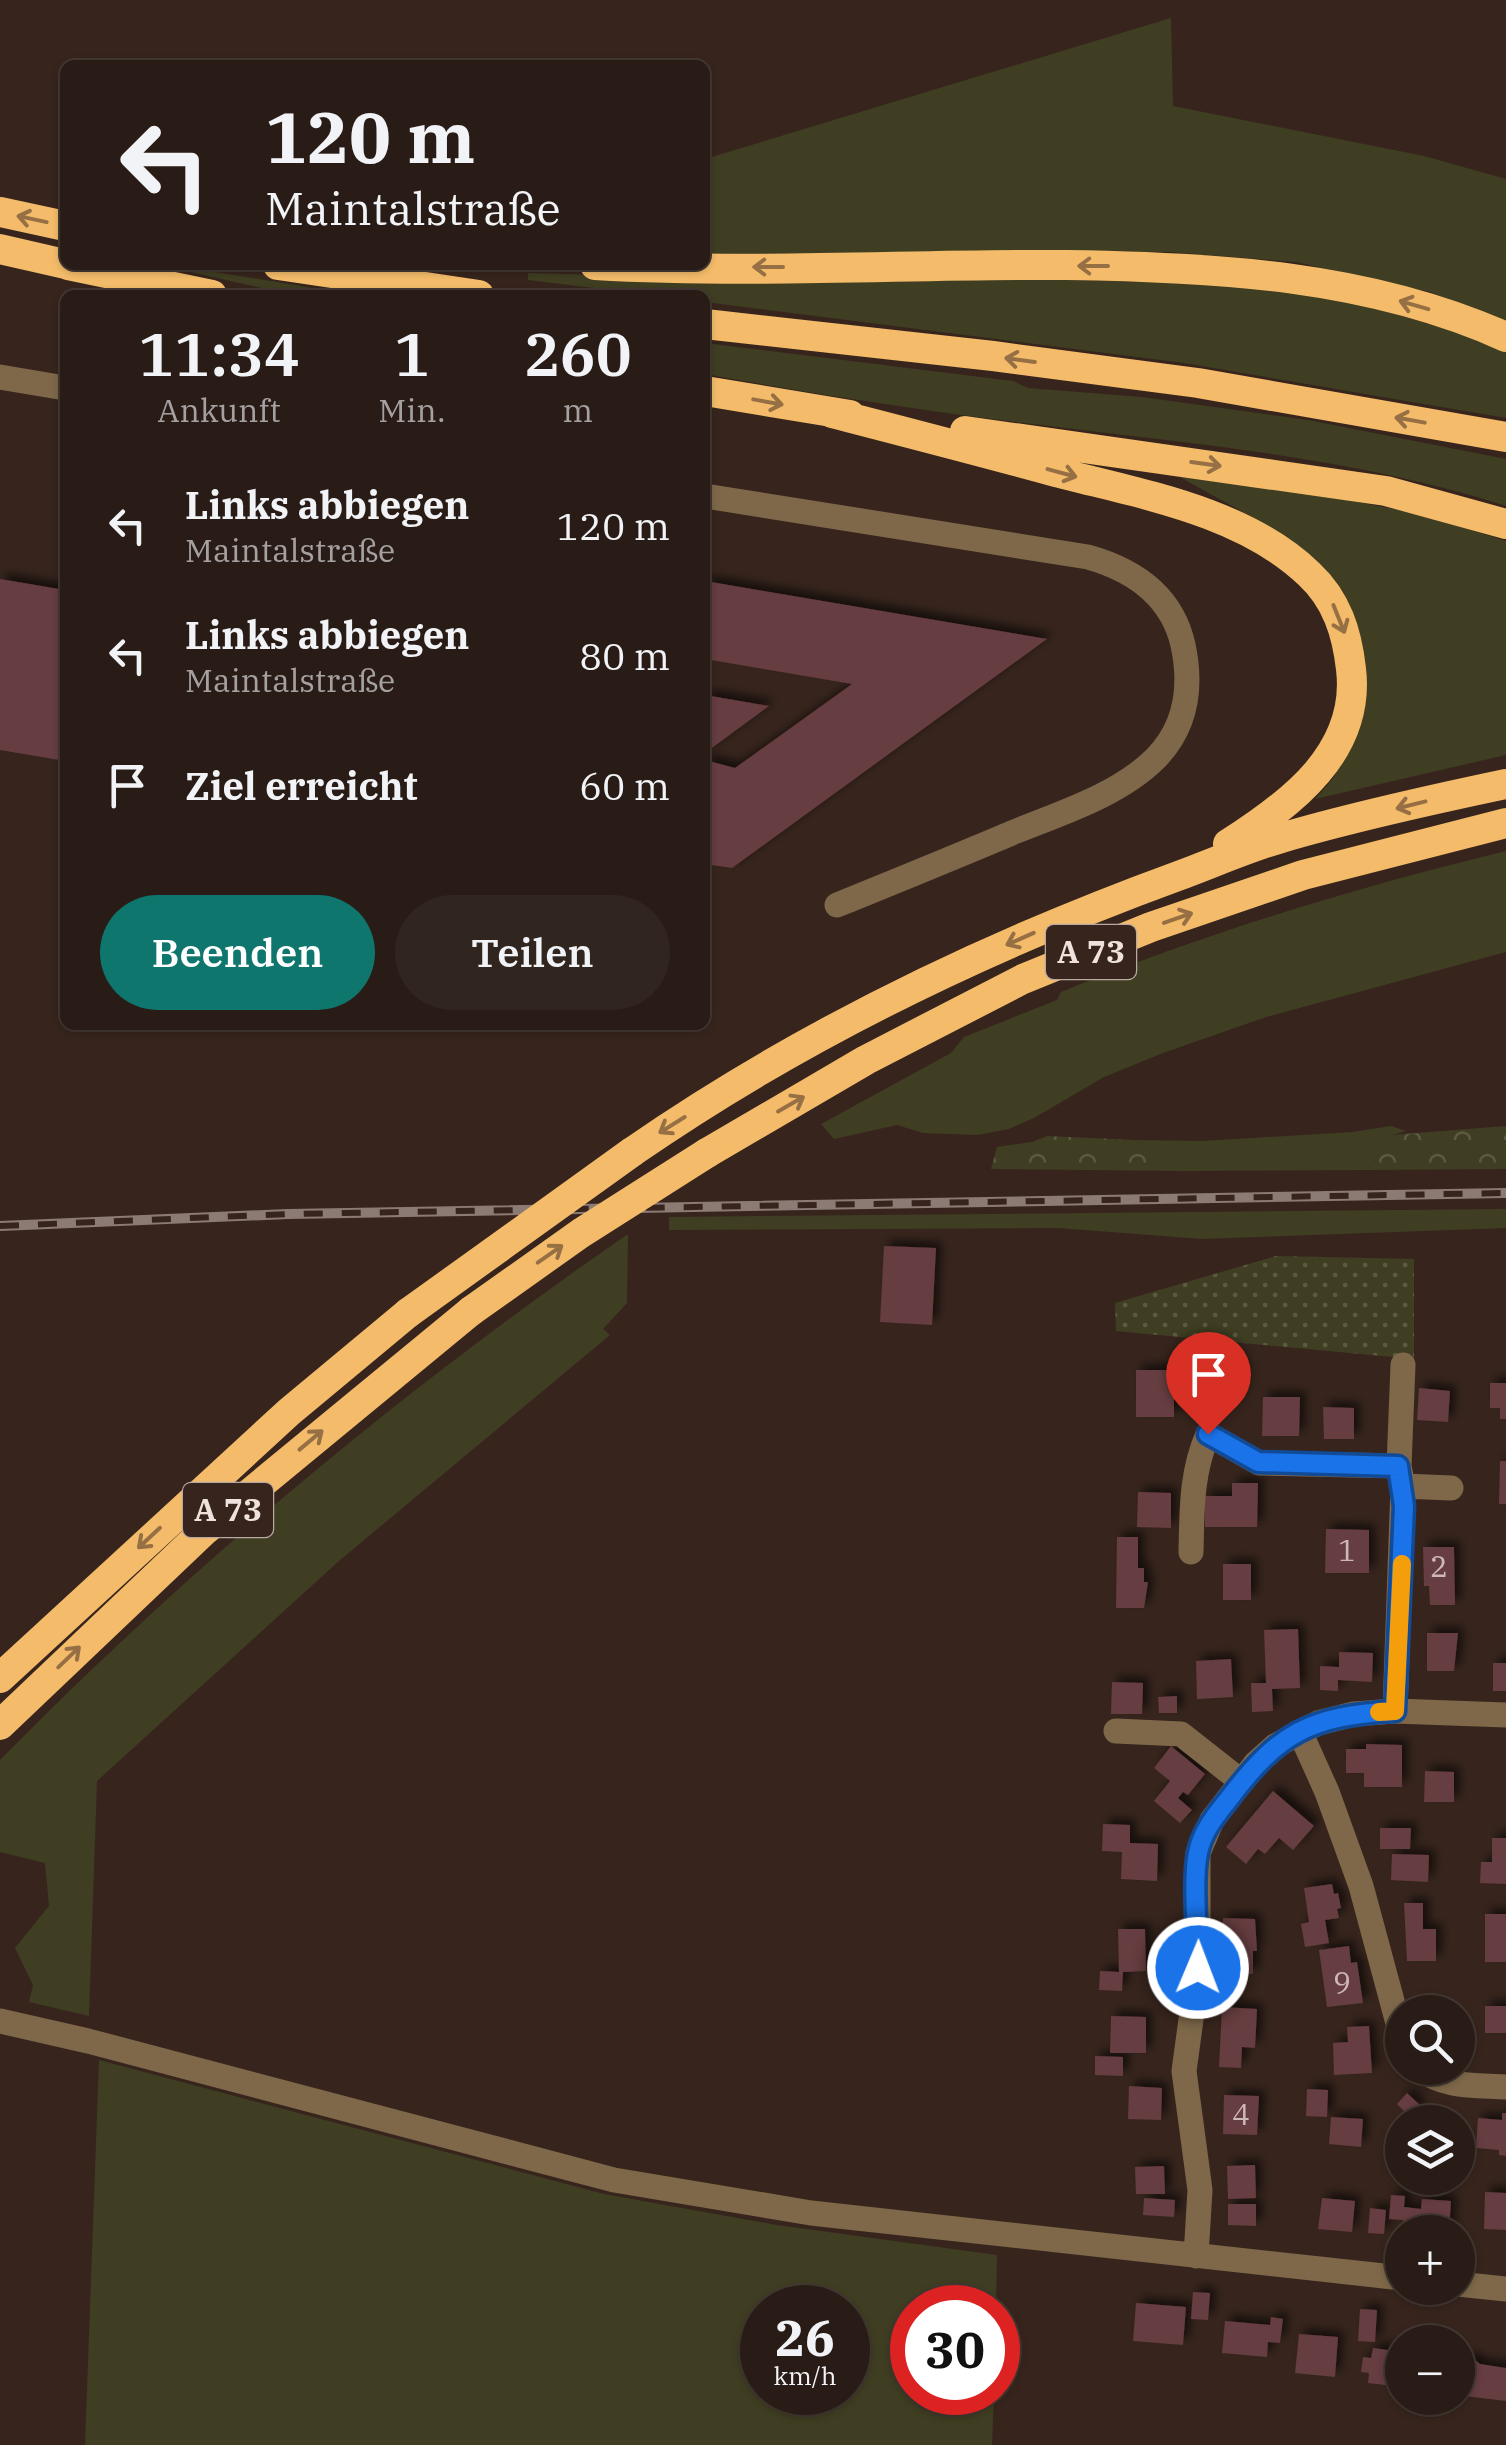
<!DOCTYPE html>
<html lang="de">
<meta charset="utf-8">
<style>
body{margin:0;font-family:"IBM Plex Serif",serif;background:#31251f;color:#f1f3f6;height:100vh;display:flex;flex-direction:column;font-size:38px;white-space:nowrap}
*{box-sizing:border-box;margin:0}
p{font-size:32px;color:#a5a1a1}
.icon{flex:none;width:55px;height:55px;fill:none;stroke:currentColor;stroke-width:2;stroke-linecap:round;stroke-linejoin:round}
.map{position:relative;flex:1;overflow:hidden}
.sheet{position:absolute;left:60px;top:290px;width:650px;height:740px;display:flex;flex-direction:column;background:#291c16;border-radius:15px;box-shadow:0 2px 8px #0004,0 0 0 2px #453a35}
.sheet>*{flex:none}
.hud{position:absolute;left:60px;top:60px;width:650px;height:210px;border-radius:15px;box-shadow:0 2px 8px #0004,0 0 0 2px #453a35;background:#291c16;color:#f1f3f6;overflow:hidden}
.controls{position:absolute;left:1385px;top:1995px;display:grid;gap:20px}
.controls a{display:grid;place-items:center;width:90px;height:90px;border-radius:50%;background:#291c16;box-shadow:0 2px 8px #0004,0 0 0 2px #453a35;font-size:50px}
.speed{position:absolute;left:740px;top:2285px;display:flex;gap:20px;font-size:50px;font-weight:700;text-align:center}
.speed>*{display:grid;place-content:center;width:130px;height:130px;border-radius:50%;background:#291c16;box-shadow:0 2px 8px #0004,0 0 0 2px #453a35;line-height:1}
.speed small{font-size:25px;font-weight:400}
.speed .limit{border:15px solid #d22;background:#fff;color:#111}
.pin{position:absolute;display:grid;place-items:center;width:85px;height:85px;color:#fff;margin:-102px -42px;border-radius:50% 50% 50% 0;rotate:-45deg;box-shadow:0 0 10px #0007}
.pin .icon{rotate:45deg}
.me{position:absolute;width:110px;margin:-55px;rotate:1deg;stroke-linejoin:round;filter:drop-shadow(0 0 8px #0008)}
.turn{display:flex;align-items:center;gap:35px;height:210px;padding:0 40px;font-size:45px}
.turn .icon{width:130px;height:130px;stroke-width:2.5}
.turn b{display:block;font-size:70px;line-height:85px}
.eta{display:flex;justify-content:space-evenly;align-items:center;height:170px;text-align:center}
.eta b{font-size:60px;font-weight:600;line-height:70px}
.button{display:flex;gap:20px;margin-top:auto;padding:20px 40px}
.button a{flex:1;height:115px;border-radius:60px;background:#0f766e;color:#fff;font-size:40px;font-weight:600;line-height:115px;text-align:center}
.button a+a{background:#31251f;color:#f1f3f6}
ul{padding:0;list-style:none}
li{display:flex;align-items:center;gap:30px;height:130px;padding:0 40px}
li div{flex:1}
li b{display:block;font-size:38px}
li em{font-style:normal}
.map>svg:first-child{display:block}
.grass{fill:#3f3e22;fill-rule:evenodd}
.forest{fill:url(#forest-crowns)}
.park{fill:url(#park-dots)}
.building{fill:#663c40;filter:url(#shadow)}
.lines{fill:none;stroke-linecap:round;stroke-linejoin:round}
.minor{stroke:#7e6849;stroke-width:25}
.highway{stroke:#f4bc6a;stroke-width:30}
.rail-casing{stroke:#8b7b74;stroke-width:10}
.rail{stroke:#37251d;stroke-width:6;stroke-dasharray:19;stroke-linecap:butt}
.highway-bridge{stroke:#f4bc6a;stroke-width:30}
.oneway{stroke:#967044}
.route-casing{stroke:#114b97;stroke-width:25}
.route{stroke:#1a73e8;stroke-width:18}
.slow{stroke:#f59e0b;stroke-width:18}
.labels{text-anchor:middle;stroke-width:9;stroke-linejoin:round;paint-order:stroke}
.number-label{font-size:30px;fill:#cdb8b5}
.shield{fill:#37251d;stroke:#b8a9a3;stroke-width:2.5}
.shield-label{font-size:32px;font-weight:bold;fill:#efe2dc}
</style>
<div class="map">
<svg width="1506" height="2445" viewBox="0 0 1506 2445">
<defs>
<pattern id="forest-crowns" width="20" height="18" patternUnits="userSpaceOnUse" patternTransform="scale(2.5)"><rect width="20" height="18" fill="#3f3e22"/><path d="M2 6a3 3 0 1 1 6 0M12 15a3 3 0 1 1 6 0" fill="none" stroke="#5b5a42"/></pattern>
<pattern id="park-dots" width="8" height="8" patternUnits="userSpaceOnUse" patternTransform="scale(2.5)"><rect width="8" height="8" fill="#3f3e22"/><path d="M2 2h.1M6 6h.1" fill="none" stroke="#5b5a42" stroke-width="1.8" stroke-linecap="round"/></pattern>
<filter id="shadow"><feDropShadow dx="6" dy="-6" stdDeviation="5" flood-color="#0009"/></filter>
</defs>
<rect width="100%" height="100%" fill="#37251d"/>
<path class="grass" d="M1171 18 1173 106 1424 156 1506 179V321L1430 292 1296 262 1170 252 705 254V159Z
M160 265H173L355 295H292Z
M528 273 725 278 1227 281 1325 294 1506 346V418L1184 363 705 302V295H650L528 280Z
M705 343 1013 381 1028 388 1142 397 1308 420 1506 459V506C1364 460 1213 446 1066 428 945 414 825 396 705 374Z
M1180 477 1322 495 1419 514 1506 541V755L1315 799C1348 765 1354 741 1360 696 1377 565 1274 532 1180 477Z
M1506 851V952L1266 1017 1163 1053 1104 1077 1034 1118 1009 1129 977 1135 923 1133 897 1125 834 1139 821 1124 951 1053 964 1037 1057 1000 1061 992C1206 933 1354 888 1506 851Z
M1391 1126 1406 1131 1393 1135 1367 1170 1185 1171 1134 1140 1202 1141 1352 1132Z
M1506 1209V1228L1202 1239 1058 1228 669 1230V1217Z
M628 1234 627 1303 603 1329 610 1335 339 1561 97 1781 89 2016 29 2002 33 1985 15 1948 49 1906 45 1863 0 1852V1760C192 1565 403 1389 628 1234Z
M99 2060 604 2194 777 2225 997 2255 996 2307 912 2308V2392L994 2393 992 2445H85ZM762 2308H848V2392H762Z"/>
<path class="forest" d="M1506 1126V1169L1367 1170 1393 1135Z
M1047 1136 1134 1140 1185 1171 991 1169 997 1147 1032 1142Z"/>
<path class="park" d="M1276 1256 1414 1259V1359L1116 1331 1115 1303Z"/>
<path class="building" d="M0 579 65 590V761L0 750Z
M705 581 1047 639 732 868 705 864V760L735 768 852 684 705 659Z
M705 695 769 706 705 753Z
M884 1246 936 1248 932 1325 880 1322Z
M1220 1365H1239V1383L1220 1382Z
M1136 1370H1174V1417H1136Z
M1188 1372H1212V1393H1188Z
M1490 1383H1506V1419H1500V1408H1490Z
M1419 1388 1450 1391 1448 1422 1417 1420Z
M1263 1397H1300L1299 1436H1262Z
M1323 1407 1354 1408V1439H1324Z
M1500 1461H1506V1504H1499Z
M1232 1483H1258L1257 1527H1205V1496H1232Z
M1138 1492 1171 1493V1528L1137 1527Z
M1326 1529 1369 1530V1573H1325Z
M1117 1537H1138V1568H1144V1582H1148L1144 1608H1116Z
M1423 1547H1454L1455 1605H1430L1429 1586H1424Z
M1223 1564H1251V1600H1223Z
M1298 1629 1300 1688 1272 1689 1273 1711 1252 1712 1251 1683H1266L1264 1630Z
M1427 1633H1458L1454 1671H1427Z
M1339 1652 1373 1653 1372 1682 1338 1680V1691L1320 1690V1666L1339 1667Z
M1231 1659 1233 1697 1197 1699 1196 1661Z
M1493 1663H1506V1691H1493Z
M1112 1682 1143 1683 1142 1714H1111Z
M1177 1696V1713H1159L1158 1697Z
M1366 1744 1402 1745V1787H1364V1773H1346V1749H1366Z
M1171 1746 1205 1774 1188 1795 1183 1792 1178 1798 1192 1810 1180 1823 1154 1801 1170 1781 1154 1768Z
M1425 1771 1454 1772V1802H1424Z
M1273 1791 1314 1826 1293 1850 1279 1838 1265 1854 1258 1849 1246 1864 1226 1847Z
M1103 1824 1130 1825V1843L1158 1844 1157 1881 1121 1879 1122 1852 1102 1851Z
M1380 1828H1411L1410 1849H1380Z
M1492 1838H1506V1884L1480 1883 1481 1862H1492Z
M1392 1854 1429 1855 1428 1882 1391 1880Z
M1332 1884 1334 1894 1338 1893 1341 1908 1337 1909 1339 1918 1325 1920 1329 1943 1305 1947 1301 1924 1309 1922 1304 1888Z
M1404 1903H1423V1929H1436V1961H1407Z
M1485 1914H1506V1962H1485Z
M1223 1918 1255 1919 1257 1951H1253V1974L1228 1973 1229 1958 1221 1957Z
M1118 1929H1145L1146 1971 1123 1972 1122 1991 1099 1990 1100 1971 1119 1972Z
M1349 1946 1351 1963 1357 1962 1363 2003 1327 2007 1319 1950Z
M1485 2006H1506V2033H1485Z
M1222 2007 1257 2009 1255 2048 1242 2047 1241 2068 1219 2067Z
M1111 2016 1146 2017V2053H1110Z
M1369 2026 1372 2073 1334 2075 1333 2043 1348 2042 1347 2027Z
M1095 2056 1123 2057V2076L1095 2075Z
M1129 2086 1162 2088 1161 2120 1128 2119Z
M1307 2089 1328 2090 1327 2117 1306 2116Z
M1407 2093 1420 2105 1409 2116 1397 2104Z
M1224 2095 1259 2096 1257 2135 1223 2134Z
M1502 2113H1506V2156L1499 2155V2150L1476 2148 1478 2118 1502 2120Z
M1331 2117 1363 2119 1361 2147 1329 2144Z
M1255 2165 1256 2198 1228 2199 1227 2166Z
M1164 2166 1165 2194H1136L1135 2167Z
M1485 2192 1506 2193V2230L1484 2229Z
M1391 2195 1405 2196 1404 2207 1421 2209 1422 2199 1451 2201 1449 2232H1402L1403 2220 1389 2219Z
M1144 2198 1175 2200 1174 2217 1143 2215Z
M1322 2198 1355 2201 1352 2232 1318 2229Z
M1228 2204H1256V2226L1228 2225Z
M1370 2208 1386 2210 1384 2234 1368 2233Z
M1193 2292 1210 2293 1208 2320 1191 2319Z
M1136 2303 1186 2307 1183 2345 1133 2341Z
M1360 2309 1377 2310 1375 2342 1358 2341Z
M1271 2317 1283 2319 1280 2343 1268 2342 1267 2357 1222 2353 1225 2321 1270 2325Z
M1299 2334 1338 2337 1335 2377 1295 2373Z
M1373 2348 1402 2352V2387L1368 2383 1369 2373 1361 2372 1363 2357 1371 2358Z
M1468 2359H1474L1480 2364 1506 2368V2401L1465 2396 1458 2389 1459 2365Z"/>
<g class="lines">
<path class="minor" d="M0 377 65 388
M705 496 1088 557C1134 570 1172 596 1183 645 1192 687 1187 726 1156 758 1119 795 1061 813 1014 832 955 857 896 881 837 905
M1399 1466 1403 1365
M1191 1552C1192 1510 1191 1473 1208 1434L1259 1463 1399 1466 1403 1486
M1395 1711 1403 1486 1451 1488
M1116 1731 1181 1734 1242 1782
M1300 1732 1327 1792 1361 1886 1402 2038
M0 2021 88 2041 614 2180 811 2213 1402 2278
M1419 2068C1444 2088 1475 2085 1506 2087
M1196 2256 1200 2190 1184 2071 1198 1968V1853L1212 1820 1256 1763 1275 1746 1318 1723 1354 1714 1395 1711 1506 1715
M1458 2284 1506 2289"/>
<path class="highway" d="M0 212 65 226
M0 249 65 264
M68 265 212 295
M278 265 479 295
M595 265C752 274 910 264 1066 265 1215 267 1368 275 1506 337
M705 324 993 356 1198 383 1506 437
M705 391 850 415
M832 413C905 432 979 451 1052 471 1139 494 1242 510 1309 574 1337 600 1347 633 1351 669 1361 752 1291 804 1228 844
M965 431 1386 491 1506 524
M632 1152C798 1037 989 945 1178 876 1211 864 1244 849 1278 839 1352 817 1430 800 1506 784
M707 1153 866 1060 1023 979 1151 927 1303 875 1506 823
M0 1678 289 1412 408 1313
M0 1725 204 1531 471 1311"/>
<defs>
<path id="rail" d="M0 1226 288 1214 1506 1193"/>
</defs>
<use href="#rail" class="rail-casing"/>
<use href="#rail" class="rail"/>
<path class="highway-bridge" d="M471 1311 581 1233 707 1153
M408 1313 632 1152"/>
</g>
<defs><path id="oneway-shaft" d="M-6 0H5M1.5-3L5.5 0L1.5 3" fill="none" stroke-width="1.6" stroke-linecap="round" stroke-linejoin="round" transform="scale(2.5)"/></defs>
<g class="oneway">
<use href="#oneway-shaft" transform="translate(32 219) rotate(-168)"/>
<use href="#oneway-shaft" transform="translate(1093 266) rotate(-180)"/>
<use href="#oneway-shaft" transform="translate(768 267) rotate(180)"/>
<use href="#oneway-shaft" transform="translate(1414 305) rotate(-164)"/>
<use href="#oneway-shaft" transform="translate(1020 360) rotate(-172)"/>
<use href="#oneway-shaft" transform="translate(768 402) rotate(10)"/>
<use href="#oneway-shaft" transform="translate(1410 420) rotate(-170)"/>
<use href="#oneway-shaft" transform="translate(1206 464) rotate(8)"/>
<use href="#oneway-shaft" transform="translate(1062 473) rotate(15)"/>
<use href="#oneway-shaft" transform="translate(1339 619) rotate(68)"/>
<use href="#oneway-shaft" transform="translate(1411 805) rotate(166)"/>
<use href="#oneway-shaft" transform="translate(1178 918) rotate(-19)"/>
<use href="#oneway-shaft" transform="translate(1020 939) rotate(156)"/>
<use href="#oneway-shaft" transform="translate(791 1104) rotate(-30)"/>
<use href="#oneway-shaft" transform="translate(672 1125) rotate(148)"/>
<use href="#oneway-shaft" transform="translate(550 1254) rotate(-35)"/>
<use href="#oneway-shaft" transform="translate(311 1440) rotate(-40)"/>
<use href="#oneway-shaft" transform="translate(149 1538) rotate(137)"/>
<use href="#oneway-shaft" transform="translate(69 1657) rotate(-44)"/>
</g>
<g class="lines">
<defs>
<path id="route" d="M1198 1968C1198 1935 1192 1882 1198 1853 1202 1832 1215 1816 1228 1800 1279 1732 1310 1716 1395 1711L1404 1506 1398 1466 1258 1462 1208 1434"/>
</defs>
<use href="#route" class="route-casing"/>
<use href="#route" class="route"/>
<path class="slow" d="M1379 1712 1395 1711 1402 1564"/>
</g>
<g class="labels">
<g class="number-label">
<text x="1347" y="1561">1</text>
<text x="1439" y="1577">2</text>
<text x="1342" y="1993">9</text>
<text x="1241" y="2125">4</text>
</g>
<g class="shield">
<rect x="1046" y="925" width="90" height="54" rx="8"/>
<rect x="183" y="1483" width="90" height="54" rx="8"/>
</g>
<g class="shield-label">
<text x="1091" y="963">A 73</text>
<text x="228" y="1521">A 73</text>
</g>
</g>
</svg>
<div class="controls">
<a><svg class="icon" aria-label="search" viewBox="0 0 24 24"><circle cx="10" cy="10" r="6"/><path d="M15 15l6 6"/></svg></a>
<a><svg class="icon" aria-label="layers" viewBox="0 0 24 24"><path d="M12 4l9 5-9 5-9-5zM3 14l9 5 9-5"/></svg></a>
<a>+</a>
<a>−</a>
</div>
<div class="speed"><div>26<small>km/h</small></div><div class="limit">30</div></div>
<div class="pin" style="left:1208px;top:1434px;background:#d93025"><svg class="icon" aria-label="arrive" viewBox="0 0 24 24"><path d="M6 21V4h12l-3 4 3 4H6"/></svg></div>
<svg class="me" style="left:1198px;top:1968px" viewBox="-20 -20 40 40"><circle r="17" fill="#1a73e8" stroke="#fff" stroke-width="3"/><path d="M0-11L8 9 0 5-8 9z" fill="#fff"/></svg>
<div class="hud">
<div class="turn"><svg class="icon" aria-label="left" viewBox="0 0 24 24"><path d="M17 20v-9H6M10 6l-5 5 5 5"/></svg><div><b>120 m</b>Maintalstraße</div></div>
</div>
<section class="sheet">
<div class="eta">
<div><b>11:34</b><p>Ankunft</p></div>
<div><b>1</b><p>Min.</p></div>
<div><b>260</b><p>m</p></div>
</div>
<ul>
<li><svg class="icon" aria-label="left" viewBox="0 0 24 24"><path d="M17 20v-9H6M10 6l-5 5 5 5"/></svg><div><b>Links abbiegen</b><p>Maintalstraße</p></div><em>120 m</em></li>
<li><svg class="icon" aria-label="left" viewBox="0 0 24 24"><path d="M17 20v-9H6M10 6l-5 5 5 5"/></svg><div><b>Links abbiegen</b><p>Maintalstraße</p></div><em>80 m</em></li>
<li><svg class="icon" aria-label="arrive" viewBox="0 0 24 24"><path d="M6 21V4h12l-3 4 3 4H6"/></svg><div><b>Ziel erreicht</b></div><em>60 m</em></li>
</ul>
<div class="button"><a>Beenden</a><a>Teilen</a></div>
</section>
</div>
